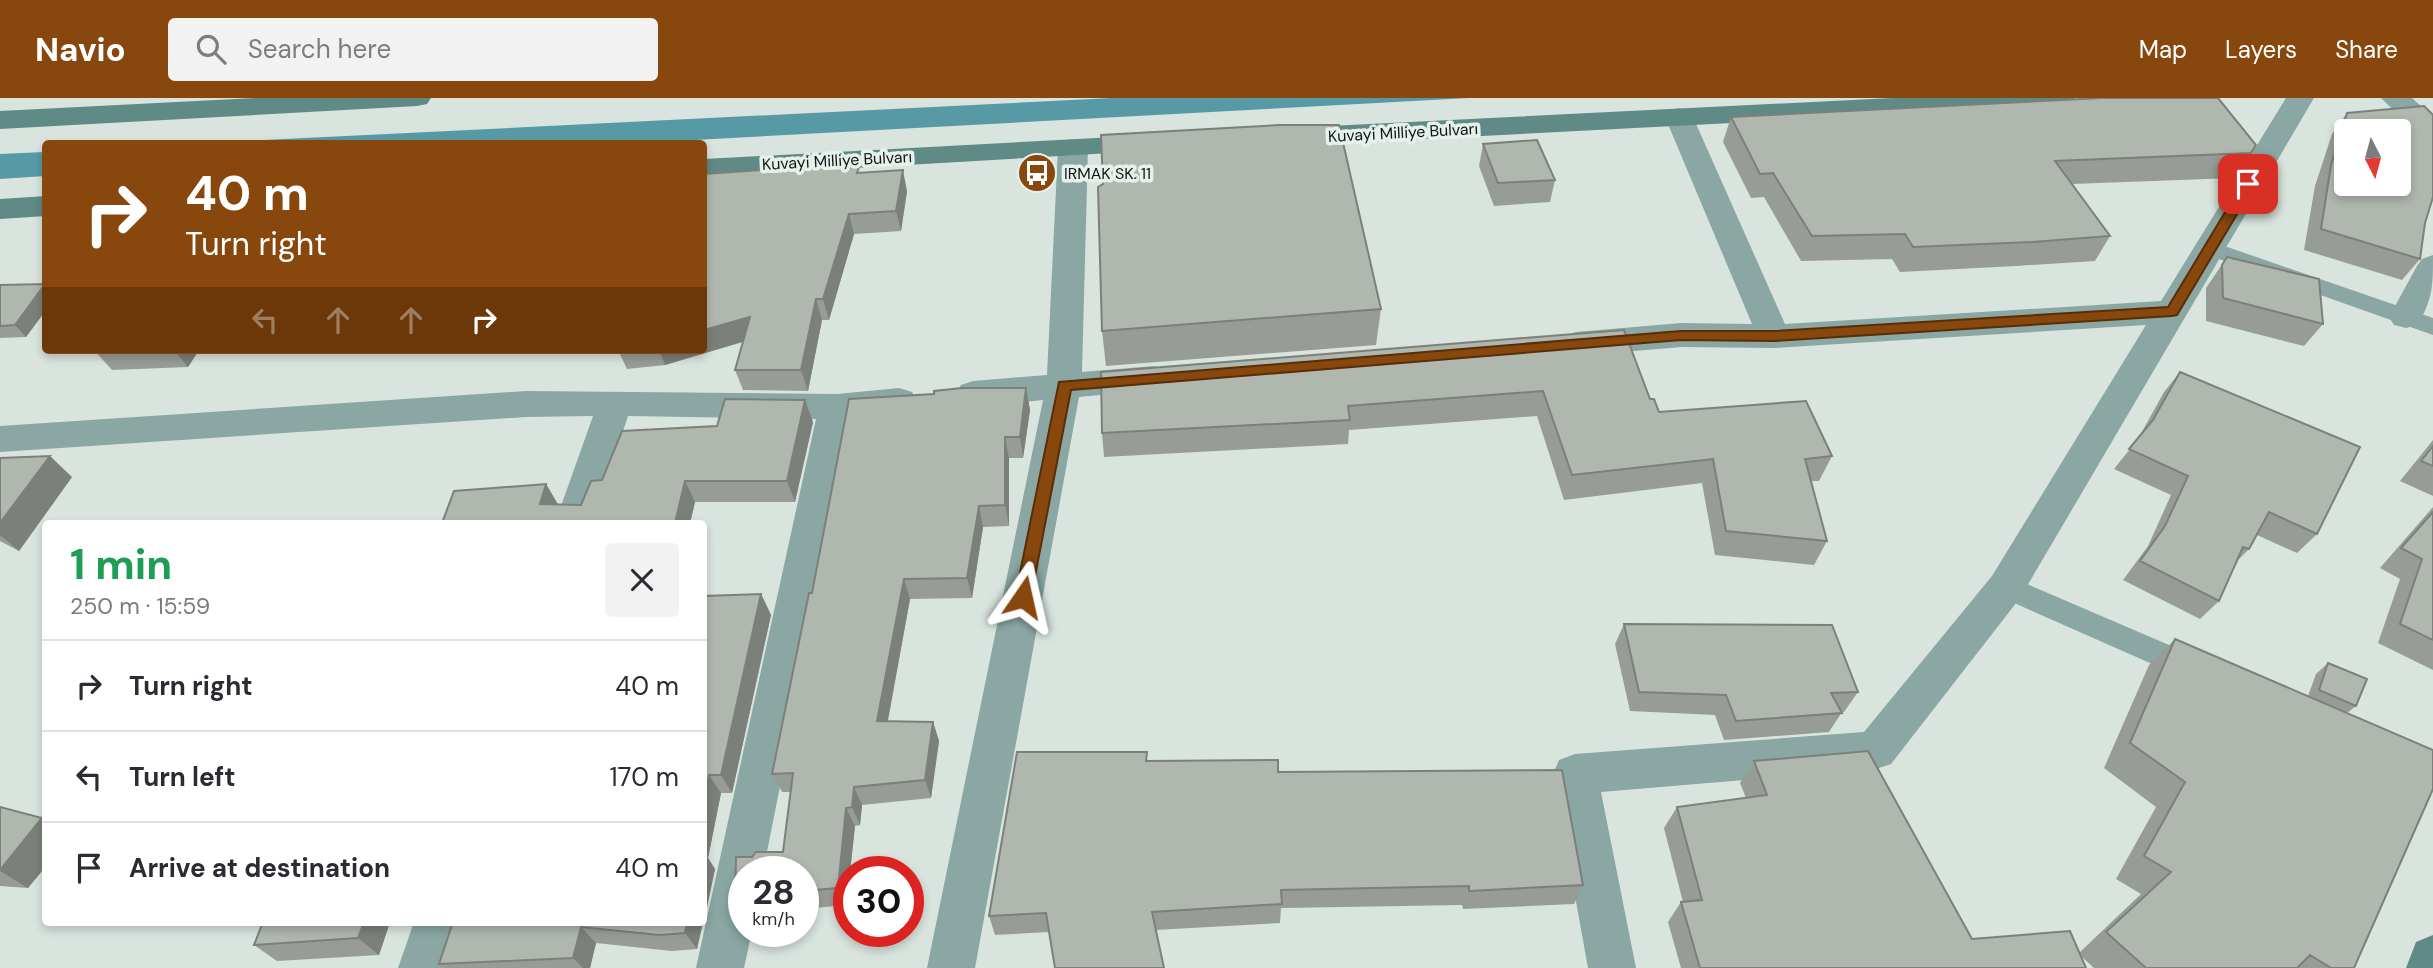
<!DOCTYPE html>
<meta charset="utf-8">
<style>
body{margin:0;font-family:"DM Sans",sans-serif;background:#f2f2f3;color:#2b2b33;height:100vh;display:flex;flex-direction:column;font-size:26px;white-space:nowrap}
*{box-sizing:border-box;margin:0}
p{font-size:23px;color:#7c7c81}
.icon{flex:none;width:38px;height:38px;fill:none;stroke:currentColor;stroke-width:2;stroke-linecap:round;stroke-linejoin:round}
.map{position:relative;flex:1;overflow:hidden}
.sheet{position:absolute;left:42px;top:422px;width:665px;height:406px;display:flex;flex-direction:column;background:#fff;border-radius:7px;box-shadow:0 4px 10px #0003}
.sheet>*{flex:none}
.banner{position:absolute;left:42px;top:42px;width:665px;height:214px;border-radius:7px;box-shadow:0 4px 10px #0003;background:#87470d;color:#fff;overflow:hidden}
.needle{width:46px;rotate:174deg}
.controls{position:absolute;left:2334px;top:21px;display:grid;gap:14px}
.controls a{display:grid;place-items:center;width:77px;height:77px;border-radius:7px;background:#fff;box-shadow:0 4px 10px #0003;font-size:35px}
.speed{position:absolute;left:728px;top:758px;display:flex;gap:14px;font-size:35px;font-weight:700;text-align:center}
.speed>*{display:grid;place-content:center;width:91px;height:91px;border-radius:50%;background:#fff;box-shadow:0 4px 10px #0003;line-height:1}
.speed small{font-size:18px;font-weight:400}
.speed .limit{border:10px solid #d22;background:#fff;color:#111}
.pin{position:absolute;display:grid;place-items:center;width:60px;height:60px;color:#fff;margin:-30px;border-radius:14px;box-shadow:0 4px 10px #0006}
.me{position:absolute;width:77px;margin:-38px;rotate:11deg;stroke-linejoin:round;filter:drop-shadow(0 0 5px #0008)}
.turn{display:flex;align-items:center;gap:24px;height:147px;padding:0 28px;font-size:32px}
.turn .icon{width:91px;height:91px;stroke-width:2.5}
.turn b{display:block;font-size:49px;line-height:60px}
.lanes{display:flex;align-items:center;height:66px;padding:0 28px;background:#0003;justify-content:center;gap:35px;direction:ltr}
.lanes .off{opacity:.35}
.round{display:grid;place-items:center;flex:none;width:74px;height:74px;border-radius:7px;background:#f2f2f3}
.summary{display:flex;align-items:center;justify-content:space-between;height:119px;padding:0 28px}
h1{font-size:42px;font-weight:700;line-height:52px;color:#1e9e55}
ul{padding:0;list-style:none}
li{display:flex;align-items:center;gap:21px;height:91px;padding:0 28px;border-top:2px solid #e1e1e2}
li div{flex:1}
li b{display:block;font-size:26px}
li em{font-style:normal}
header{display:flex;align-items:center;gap:42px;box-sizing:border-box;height:98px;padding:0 35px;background:#87470d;color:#fff}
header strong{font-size:33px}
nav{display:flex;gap:38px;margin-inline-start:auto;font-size:24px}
.search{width:490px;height:63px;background:#f2f2f3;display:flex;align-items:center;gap:18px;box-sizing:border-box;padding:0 24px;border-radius:7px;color:#7c7c81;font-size:26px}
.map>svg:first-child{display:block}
.water{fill:#579aa6}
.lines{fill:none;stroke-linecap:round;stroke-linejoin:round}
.lane{fill:#8aa7a3;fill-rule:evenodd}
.street{fill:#8aa7a3;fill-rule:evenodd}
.secondary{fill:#5f8a86;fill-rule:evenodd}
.wall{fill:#979d96}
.shaded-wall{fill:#7b807a}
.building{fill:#b0b7af;stroke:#7b807a;stroke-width:2;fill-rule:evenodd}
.route{fill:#87470d;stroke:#582e08;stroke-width:2}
.labels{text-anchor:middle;stroke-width:7;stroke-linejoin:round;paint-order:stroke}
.far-street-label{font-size:16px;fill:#111513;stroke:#e6f1ec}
.far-poi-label{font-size:16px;fill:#111513;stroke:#e6f1ec;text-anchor:start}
</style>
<header>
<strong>Navio</strong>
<div class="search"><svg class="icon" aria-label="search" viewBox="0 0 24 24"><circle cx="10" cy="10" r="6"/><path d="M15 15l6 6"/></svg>Search here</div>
<nav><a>Map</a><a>Layers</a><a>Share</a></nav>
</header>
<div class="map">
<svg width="2433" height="870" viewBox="0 0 2433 870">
<rect width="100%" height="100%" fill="#d9e4df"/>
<path class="water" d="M1112 0H1469L639 45H206Z
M45 54V78L0 81V56Z"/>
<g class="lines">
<path class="lane" d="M2210 143 2433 220V237L2202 155 2198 150 2202 145Z
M2006 477 2204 562 2208 571 2204 580 2193 584 1996 497 1992 489 1996 481Z"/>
<path class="street" d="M2286 0H2314L2020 500 1891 666 1876 671 1601 694 1636 870H1588L1553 676 1559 662 1575 656 1864 634 1992 478 2146 227 1774 250 1681 249 1576 258 1564 254 1559 246 1564 238 1576 234 1681 225 1752 226 1665 19 1669 13 1679 10 1689 13 1693 19 1785 226 2161 203Z
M2381 0H2412L2433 19V44L2423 41Z
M1073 41 1083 44 1088 50 1082 274 1154 268 1166 271 1171 280 1166 289 1154 292 1079 299 975 870H927L1043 302 973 309 961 305 955 296 961 287 973 283 1047 277 1058 50 1063 44Z
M2433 157C2433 189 2433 199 2418 227L2406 230 2394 227 2389 219 2417 168 2422 161Z
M899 290 912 294 917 303 912 312 853 320 763 774H744V833H752L744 870H696L816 321 628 318 593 425H555L593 318 526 319 0 354V328L526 293 837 296Z
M414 824H462L446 870H398Z"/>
<path class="secondary" d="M255 0H431L427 6 417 8 0 31V13Z
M1892 0H2075L2071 6 2061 8 1289 48 1279 45 1274 39 1279 33 1289 30Z
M1152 37 1162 40 1167 46 1162 52 704 79V61Z
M46 98V118L0 121V101Z
M2433 837V870H2406L2416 844Z"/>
</g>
<path class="wall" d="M2347 15 2425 125 2420 161 2402 182 2304 152 2315 88 2332 36Z
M1731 19 2251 55 2234 80 2072 86 2110 138 2095 163 2016 168 1900 174 1892 161 1801 163 1764 99 1751 100 1723 44Z
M1483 46 1555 82 1550 104 1494 108 1479 68Z
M860 75 907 93 901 133 854 136 829 222H822L808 293 743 292 735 272 743 244 665 267 627 271 618 252H704Z
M2227 159 2323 226 2304 248 2206 223V190Z
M45 186 46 212 26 239 0 240V187Z
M1381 211 1376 247 1106 268 1102 233Z
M1624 232 1650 301 1659 314 1832 358 1819 383H1811L1827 443 1814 467 1715 457 1702 385 1564 402 1537 318 1349 332 1348 346 1104 359 1102 335Z
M94 252H199L188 269 112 272Z
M2180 274 2317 436 2297 455 2257 437 2249 451 2236 464 2219 503 2200 521 2123 482 2148 448 2171 397 2114 371 2138 341 2164 294Z
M962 290H1026L1030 312 1023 360H1009V428L983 429 972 500 910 501 888 623 933 624 939 643 931 700 862 707 860 727 855 728 850 774H849L847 807 803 811V774H744V812L735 800 736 759H752L756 754H783L791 694H782L772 676 809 495H812L849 301 934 296V293Z
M813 324 795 404H695L690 425 454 393 546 386 558 406 581 407 602 382Z
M2433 342V398L2400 383Z
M0 360 72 379 19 453 0 443Z
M2433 409V572L2378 545 2400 481 2380 470Z
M761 496 771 517 732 695H721L708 760 715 771 704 823V498Z
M1624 526 1858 594 1844 614H1842L1829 634 1724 642 1715 617 1630 613 1615 546Z
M2175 541 2308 598 2316 576 2328 565 2356 608 2347 615 2354 870H2094L2081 858 2086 870H1681L1668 824 1681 804H1683L1664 730 1677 709 1746 700 1740 685 1754 663 1972 841 2079 855 2141 796 2116 781 2156 709 2104 670 2149 567Z
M1147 654V663L1278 674 1583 787 1574 806 1463 811 1462 807 1281 810 1280 825 1155 832 1049 834 995 837 989 818Z
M0 709 42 720 46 722V768L28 790 0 788Z
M390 824 379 857 277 863 254 847Z
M453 824H703L697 851 672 853 596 845 590 870H444L439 866Z"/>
<path class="shaded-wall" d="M903 72 907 93 901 133 896 113Z
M849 116 854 136 829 222 823 201Z
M45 186 46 212 26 239 15 227Z
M816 201 822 222 808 293 801 272Z
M750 219 758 239 665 267 659 252H704V232Z
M174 252H199L188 269Z
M1026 290 1030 312 1023 360 1020 339Z
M805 302 813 324 795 404 787 383Z
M1005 339 1009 360V428L1005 407Z
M50 358 72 379 19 453 0 437V425Z
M685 383 695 404 690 425H675Z
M546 386 558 407 540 406Z
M979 408 983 429 972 500 967 480Z
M904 481 910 501 884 642 877 623Z
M761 496 771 517 732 695 721 677Z
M933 624 939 643 931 700 925 682Z
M709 677 721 695 708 760 715 771 704 823V705Z
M854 689 862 707 860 727 852 709Z
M846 710 855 728 850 774H849L847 807 838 790Z
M42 720 46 722V768L28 790 0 773Z
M364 824H390L379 857 358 840Z
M687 824H703L697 851 685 835Z
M581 829 596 845 590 870H583L573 860Z"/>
<path class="building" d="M2102 0H2218L2256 47 2251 55 2055 63 2110 138 2031 144 1913 149 1905 136 1812 138 1773 75 1760 76 1731 19Z
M2424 8 2433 17V99L2425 125 2420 161 2321 131 2331 67 2347 15ZM2347 33H2399V86H2347Z
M1280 27H1339L1381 211 1102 233 1098 89 1103 86 1101 37Z
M1537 42 1555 82 1498 85 1483 46Z
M859 69 857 75 903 72 896 113 849 116 823 201H816L801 272H735L750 219 704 232V76L761 72Z
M2227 159 2319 181 2323 226 2223 200 2222 167Z
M45 186 15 227 0 228V187Z
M1624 232 1650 301H1654L1659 314 1806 303 1832 358 1805 361 1827 443 1726 433 1713 361 1572 377 1543 293 1348 308 1350 322 1102 335 1101 274Z
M2180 274 2360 349 2317 436 2269 414 2249 451 2243 449 2219 503 2140 463 2165 428 2188 378 2129 351 2153 322Z
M962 290H1026L1020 339H1005V407L979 408 967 480 904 481 877 623 933 624 925 682 854 689 852 709 846 710 838 790 803 793V774H744V799L735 800 736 759H752L756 754H783L793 675 772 676 809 495H812L849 301 934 296V293Z
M725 301 805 302 787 383H685L675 425H442L454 393 546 386 540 406 581 407 591 383 602 382 622 333 717 328Z
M2433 348V368L2421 363Z
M50 358 0 425V360Z
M2433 414V542L2400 526 2422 461 2401 450Z
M761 496 721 677H709L704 705V498Z
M1624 526 1832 527 1858 594 1831 595 1842 615 1736 623 1726 597 1639 594Z
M2175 541 2433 652V691L2354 870H2331L2310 857 2297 870H2146L2106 834 2171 774 2144 758 2185 684 2130 645Z
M2328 565 2367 581 2356 608 2319 592Z
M1868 653 1972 841 2070 833 2086 870H1700L1681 804 1702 802 1677 709 1767 697 1754 663Z
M1017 654H1147L1146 663 1278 662V674L1562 672 1583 787 1469 793V788L1281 792 1282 806 1152 814 1164 870H1055L1046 815 989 818Z
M0 709 42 720 0 772Z
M263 824H364L358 840 254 847Z
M453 824H687L685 835 659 837 581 829 573 860 439 866Z"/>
<path class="route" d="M2248 82 2255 86 2177 217 2172 218 1774 243 1681 242 1071 292 1031 499 1029 504H1017L1015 499 1059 284 1681 233H1774L2168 209 2242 86Z"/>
<defs>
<symbol id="bus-disc" viewBox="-11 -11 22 22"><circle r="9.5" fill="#87470d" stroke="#e6f1ec"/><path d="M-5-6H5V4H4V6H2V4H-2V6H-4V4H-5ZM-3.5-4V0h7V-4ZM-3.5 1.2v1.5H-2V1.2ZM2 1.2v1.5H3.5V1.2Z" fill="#fff"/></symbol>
</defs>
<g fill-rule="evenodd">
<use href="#bus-disc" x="1015" y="53" width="44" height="44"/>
</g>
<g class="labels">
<g class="far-street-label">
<text transform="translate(1403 34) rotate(-3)" y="6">Kuvayi Milliye Bulvarı</text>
<text transform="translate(837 62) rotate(-3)" y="6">Kuvayi Milliye Bulvarı</text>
</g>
<g class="far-poi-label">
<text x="1064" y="81">IRMAK SK. 11</text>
</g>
</g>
</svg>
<div class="controls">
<a><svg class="needle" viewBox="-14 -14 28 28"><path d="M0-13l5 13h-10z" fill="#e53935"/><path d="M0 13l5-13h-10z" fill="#7c7c81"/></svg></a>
</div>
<div class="speed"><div>28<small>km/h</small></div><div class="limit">30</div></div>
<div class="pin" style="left:2248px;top:86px;background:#d93025"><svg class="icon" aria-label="arrive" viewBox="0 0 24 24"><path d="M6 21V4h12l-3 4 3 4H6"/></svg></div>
<svg class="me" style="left:1023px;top:499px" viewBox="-20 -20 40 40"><path d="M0-17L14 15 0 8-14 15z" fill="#87470d" stroke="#fff" stroke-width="4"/></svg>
<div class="banner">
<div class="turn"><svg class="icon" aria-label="right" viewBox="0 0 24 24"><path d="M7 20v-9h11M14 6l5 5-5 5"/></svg><div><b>40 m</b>Turn right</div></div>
<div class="lanes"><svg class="icon off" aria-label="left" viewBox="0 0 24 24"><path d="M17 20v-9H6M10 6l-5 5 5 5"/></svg><svg class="icon off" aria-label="ahead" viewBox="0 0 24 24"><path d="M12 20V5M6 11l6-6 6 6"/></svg><svg class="icon off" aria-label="ahead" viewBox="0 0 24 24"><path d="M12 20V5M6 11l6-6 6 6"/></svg><svg class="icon" aria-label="right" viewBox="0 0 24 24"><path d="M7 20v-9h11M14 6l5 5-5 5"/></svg></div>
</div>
<section class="sheet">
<div class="summary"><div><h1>1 min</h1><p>250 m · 15:59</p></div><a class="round"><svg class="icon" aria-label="close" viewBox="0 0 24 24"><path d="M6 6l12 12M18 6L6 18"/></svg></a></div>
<ul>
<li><svg class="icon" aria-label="right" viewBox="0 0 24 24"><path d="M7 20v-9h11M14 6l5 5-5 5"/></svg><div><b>Turn right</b></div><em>40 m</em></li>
<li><svg class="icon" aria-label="left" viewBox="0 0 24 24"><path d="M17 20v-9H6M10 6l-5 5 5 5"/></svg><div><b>Turn left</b></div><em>170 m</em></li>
<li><svg class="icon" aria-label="arrive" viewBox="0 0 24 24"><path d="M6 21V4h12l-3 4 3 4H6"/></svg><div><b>Arrive at destination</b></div><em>40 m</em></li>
</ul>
</section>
</div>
